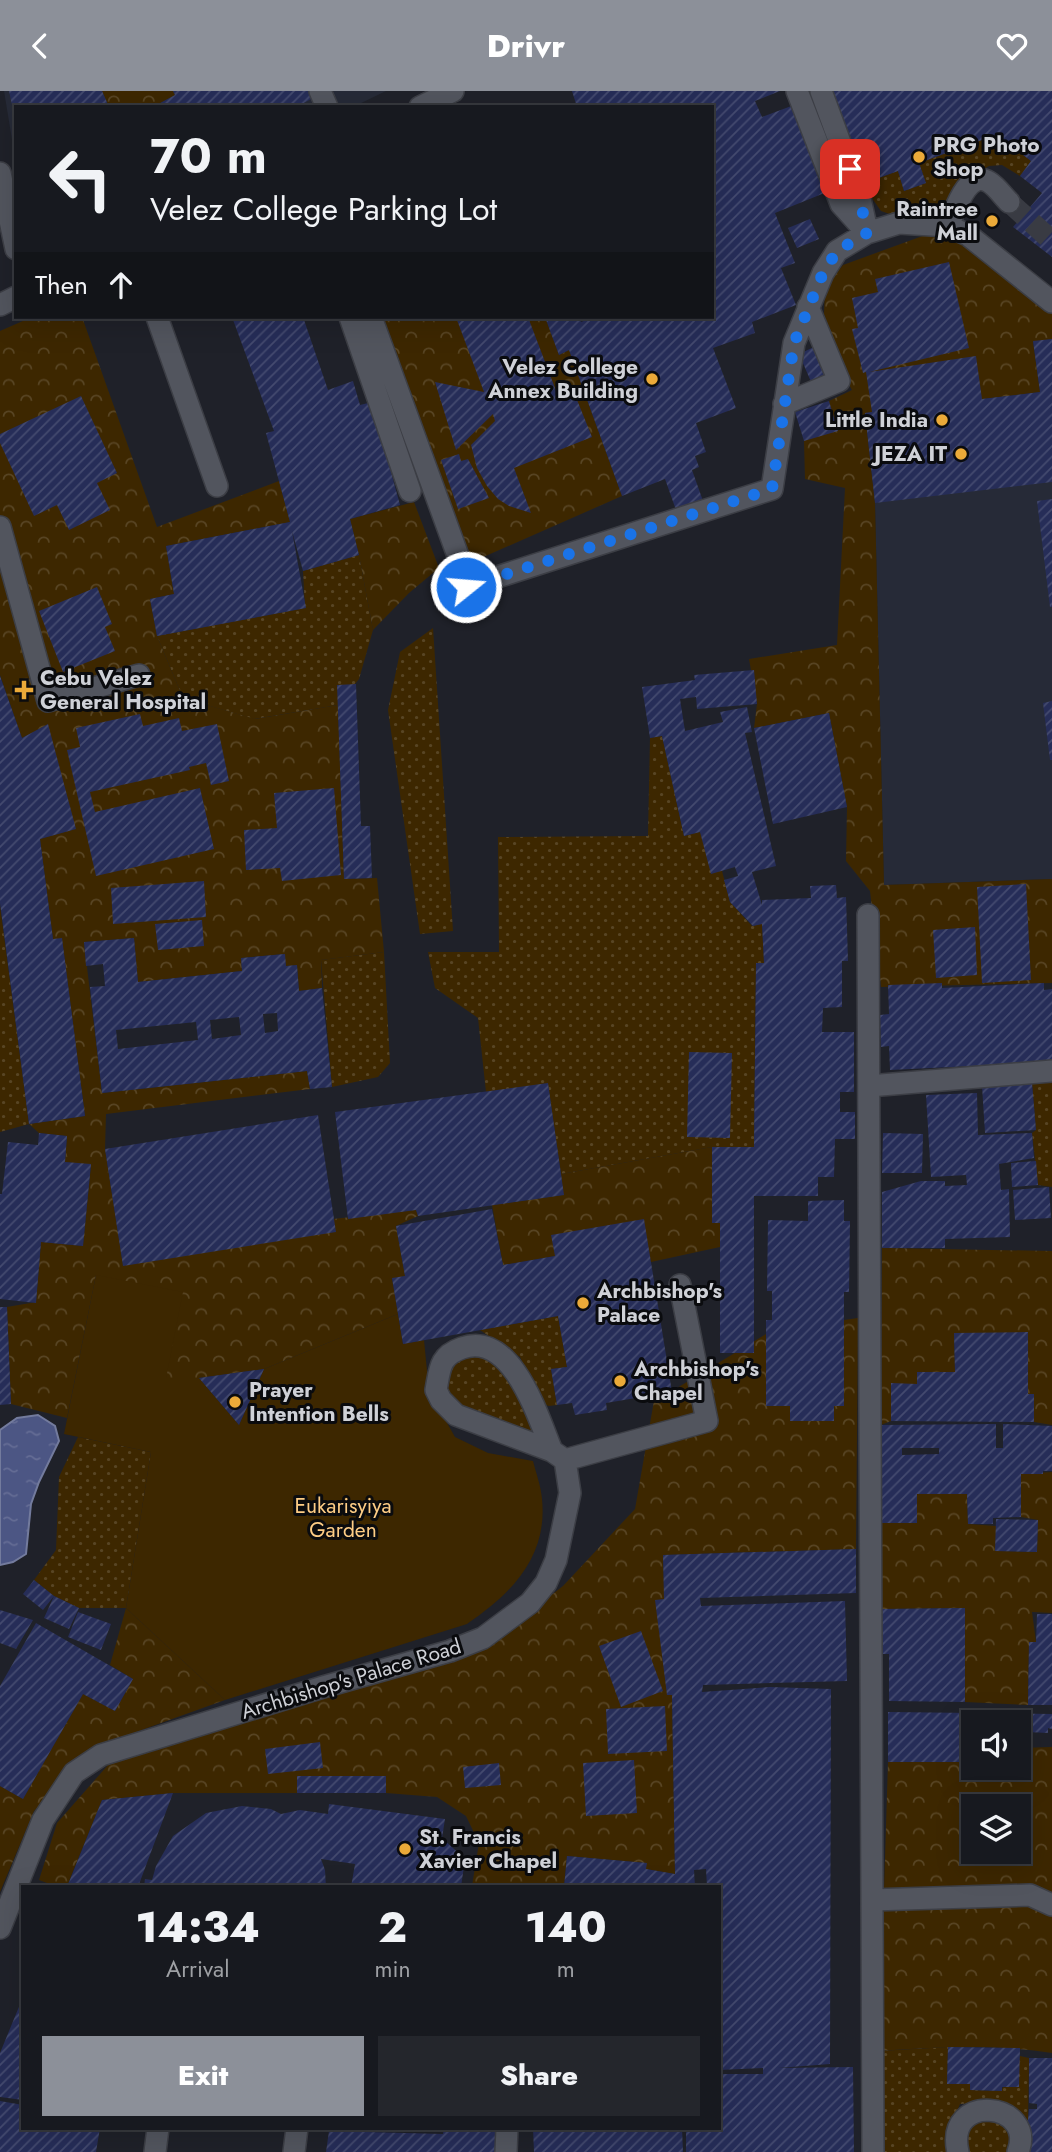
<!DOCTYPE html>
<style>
body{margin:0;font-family:Jost,sans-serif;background:#24262c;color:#f1f3f6;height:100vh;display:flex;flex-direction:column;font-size:26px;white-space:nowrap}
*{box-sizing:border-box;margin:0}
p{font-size:23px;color:#9ea0a4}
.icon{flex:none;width:38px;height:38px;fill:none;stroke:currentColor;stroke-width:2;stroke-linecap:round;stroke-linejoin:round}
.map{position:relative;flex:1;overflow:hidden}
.sheet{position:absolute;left:21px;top:1794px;width:700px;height:245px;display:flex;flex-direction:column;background:#17191f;border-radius:0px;box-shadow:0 7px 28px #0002,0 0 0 2px #36383d}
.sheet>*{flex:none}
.banner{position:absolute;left:14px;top:14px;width:700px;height:214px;border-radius:0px;box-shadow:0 7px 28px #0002,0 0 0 2px #36383d;background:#17191f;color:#f1f3f6;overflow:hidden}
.controls{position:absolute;left:961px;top:1619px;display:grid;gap:14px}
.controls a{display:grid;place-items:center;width:70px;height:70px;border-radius:0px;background:#17191f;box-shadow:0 7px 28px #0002,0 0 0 2px #36383d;font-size:35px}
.pin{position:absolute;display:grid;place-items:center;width:60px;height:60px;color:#fff;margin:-30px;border-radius:14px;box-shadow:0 4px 10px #0006}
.me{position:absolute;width:77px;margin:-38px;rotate:73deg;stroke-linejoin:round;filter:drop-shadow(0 0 5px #0008)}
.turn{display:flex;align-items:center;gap:24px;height:147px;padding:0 21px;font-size:32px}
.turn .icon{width:91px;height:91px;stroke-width:2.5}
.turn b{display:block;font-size:49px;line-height:60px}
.then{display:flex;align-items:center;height:66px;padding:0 21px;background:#0003;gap:14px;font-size:26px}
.eta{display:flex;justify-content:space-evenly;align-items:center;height:119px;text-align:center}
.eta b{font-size:42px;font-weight:800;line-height:49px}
.action{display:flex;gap:14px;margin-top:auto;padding:14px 21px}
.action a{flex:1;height:80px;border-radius:0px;background:#8c9099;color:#fff;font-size:28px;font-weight:800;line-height:80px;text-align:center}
.action a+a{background:#24262c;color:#f1f3f6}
header{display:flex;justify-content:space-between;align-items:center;height:91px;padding:0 21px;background:#8c9099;color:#fff;font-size:32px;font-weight:800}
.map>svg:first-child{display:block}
.built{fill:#262a37}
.grass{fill:url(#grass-dots)}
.forest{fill:url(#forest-crowns);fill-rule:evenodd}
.garden{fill:#3d2700}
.water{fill:url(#water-ripples);stroke:#737b9d;stroke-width:2}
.building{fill:url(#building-hatch);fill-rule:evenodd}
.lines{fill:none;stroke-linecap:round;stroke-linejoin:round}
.minor-tunnel{stroke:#393b43;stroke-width:21;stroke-dasharray:21 10;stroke-linecap:butt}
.minor-casing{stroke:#3c3e45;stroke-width:24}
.minor{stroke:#52555e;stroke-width:21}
.route{stroke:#1a73e8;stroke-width:12;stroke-dasharray:0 21.6}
.poi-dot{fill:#ebaa39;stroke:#0a0b0e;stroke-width:2.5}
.labels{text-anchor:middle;stroke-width:6;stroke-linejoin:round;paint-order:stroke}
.poi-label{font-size:21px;font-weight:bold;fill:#cfd1d7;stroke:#0a0b0e;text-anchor:start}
.park-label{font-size:21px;fill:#fecd85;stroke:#0a0b0e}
.street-label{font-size:21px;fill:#cfd1d7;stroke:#0a0b0e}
</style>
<header><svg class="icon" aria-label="back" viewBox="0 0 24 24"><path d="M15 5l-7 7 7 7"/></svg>Drivr<svg class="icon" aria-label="heart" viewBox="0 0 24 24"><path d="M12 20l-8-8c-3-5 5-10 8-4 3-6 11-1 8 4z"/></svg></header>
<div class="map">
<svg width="1052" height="2061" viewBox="0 0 1052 2061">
<defs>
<pattern id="grass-dots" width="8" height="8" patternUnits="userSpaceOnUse" patternTransform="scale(1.75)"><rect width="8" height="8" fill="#3d2700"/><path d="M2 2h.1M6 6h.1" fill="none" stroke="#584524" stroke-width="1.8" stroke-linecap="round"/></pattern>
<pattern id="forest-crowns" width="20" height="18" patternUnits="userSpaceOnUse" patternTransform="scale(1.75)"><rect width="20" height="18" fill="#3d2700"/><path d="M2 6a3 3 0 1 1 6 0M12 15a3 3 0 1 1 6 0" fill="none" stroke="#584524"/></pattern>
<pattern id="water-ripples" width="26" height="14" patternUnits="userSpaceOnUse" patternTransform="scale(1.75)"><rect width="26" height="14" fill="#4c5684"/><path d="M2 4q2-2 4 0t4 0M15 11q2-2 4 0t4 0" fill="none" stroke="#656d95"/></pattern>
<pattern id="building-hatch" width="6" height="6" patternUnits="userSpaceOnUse" patternTransform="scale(1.75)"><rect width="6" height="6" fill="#262d58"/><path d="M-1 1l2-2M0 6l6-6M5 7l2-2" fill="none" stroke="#444a6f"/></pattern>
</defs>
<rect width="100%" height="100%" fill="#1f2129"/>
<path class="built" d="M4 0H386L353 16H16V73Z
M1052 300V788L884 794 875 412 865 322Z"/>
<path class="grass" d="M982 49 1010 54 1031 70 1020 85 1002 74 989 75 958 93 939 123 904 128 881 120 862 93 898 80 904 100 926 92 919 72Z
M359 464 373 539 359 588 338 614 254 628 183 607 157 545 305 517 303 480Z
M433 537 453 840 420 843 388 619 400 561Z
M662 645 684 745 700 741 722 780 730 811 752 835 762 833 764 872 756 873 754 1056H712L561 1083 548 993 486 1001 478 927 435 897 428 861H499L498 746 648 745 650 647Z
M0 815 29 1033 0 1041Z
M384 861 390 972 378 986 332 996 321 869Z
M1052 988V1096L1038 1094 1032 1042 1036 1039 1032 992Z
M558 1225 567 1276 551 1278 557 1314 549 1315 539 1312 520 1266 480 1239Z
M484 1263 502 1275 520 1309 535 1346 472 1323 447 1303 448 1282 461 1266Z
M78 1346 151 1361 126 1517H79L54 1505 34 1489 56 1459 59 1386Z
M948 1956 947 1993H970V1999L1001 2000 1020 1965 1029 1967 1028 2029H1023L1012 2015 990 2011 960 2013 946 2047 951 2061H882L879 1960Z
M996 2027 1012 2044 1009 2061H967L966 2040 973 2031Z"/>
<path class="forest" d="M102 0H173L175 4 153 16H109Z
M928 143 956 149 1052 219V248L1033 251 1040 301 865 322 875 412 884 794 1052 788V892L881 896 870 800 846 770 847 716 829 622 754 637 757 613 749 568 837 554 845 397 805 388 804 350 829 310 852 299 844 284 824 223 825 196 843 174Z
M32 226H82L157 436 279 390 290 431 166 455 174 503 150 508 157 545 183 607 255 628 338 614 344 788 377 787 384 861 321 869 322 897 299 900 297 874 286 875 284 863 241 867 242 880 138 891 134 847 84 851 102 1002 307 980 310 998 106 1023 105 1058 123 1174 333 1128 416 1119 418 1125 396 1135 405 1185 392 1188 398 1223 264 1278 199 1287H165L96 1184 67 1327 11 1313 7 1216 36 1211 41 1151 83 1155 91 1074 65 1071 67 1045 39 1042 29 1033 85 1025 62 848H53L40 748 75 738 47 634 22 647 0 584V240Z
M383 226H545L559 264 569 259 622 405 472 471Z
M414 411 439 477 409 502 373 539 359 464 350 428Z
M712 1056V1131L720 1132V1156L651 1171 555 1165 503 1174 492 1114 563 1104 561 1083Z
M882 1157 1052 1160V1334L1034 1331 1028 1303 954 1242 955 1281H918L917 1293H892L891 1330 881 1334Z
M858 1227 856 1458 663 1464 667 1603 672 1604 675 1783 646 1778V1772L567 1765 564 1795H472L479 1752 466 1725 437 1706 386 1702H173L102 1709 67 1795H55L39 1789 57 1732 108 1674 480 1559 563 1495 635 1418 655 1304 672 1300 766 1243V1315H790V1330H834V1315H844V1229Z
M1052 1381V1522L1032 1521 1036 1551H1029L1028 1614 965 1611V1517L882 1518 881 1432H917V1403H967L968 1433 996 1435V1460L1037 1461 1038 1429 1021 1426V1383Z
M126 1517 225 1609 97 1655 34 1720 0 1801V1695L23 1708 83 1603 115 1620 133 1588 110 1574Z
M1052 1656V1962C994 1953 937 1956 879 1960L888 1671H959V1658H973V1676H1018L1019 1657ZM973 1715H1018V1760H973Z"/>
<path class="garden" d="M96 1184 183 1201 166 1287H199L239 1334 264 1278 398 1223 403 1253 424 1249 429 1300 455 1346 488 1362 533 1370C536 1382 541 1395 542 1408 548 1466 511 1503 467 1533L225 1609 126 1517 151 1361 64 1343Z"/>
<path class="water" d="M38 1324 55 1335 59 1350 39 1391 31 1413 26 1463 13 1471 0 1474V1339L17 1327Z"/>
<path class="building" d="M9 0H102L109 16H16L15 28Z
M173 0H316L319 4 296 16H153L175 4Z
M572 0H780L755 10 762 26 794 14 822 88 856 75 829 0H1052V166L1013 136 1042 102 1020 85 1031 70 1010 54 982 49 919 72 926 92 904 100 898 80 862 93 827 101 775 122 795 172 781 177 796 214 752 231 755 242 713 257 736 317 696 332 706 361 695 365 699 376 692 379 703 410 676 419 665 388 622 405 569 259 559 264 545 226H579L581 231 595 226H712V16H577Z
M810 128 819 148 797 157 788 137Z
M949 171 969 257 869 281 976 265 982 308 1040 301 1033 250 1052 248V391L875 412 865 322 872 321 866 281 863 282 852 238 858 237 852 207 878 201 875 188Z
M232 226H303L328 299 353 290 360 314 372 311 400 414 350 428 359 464 303 480 292 440 306 517 157 545 150 508 174 503 166 455 290 431 266 342 274 340Z
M465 226H528L558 305 573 299 592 346 514 377 531 422 509 415 498 408 487 395 477 377 471 354 495 330 493 323 456 359 435 291 484 301 457 229Z
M814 256 828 286 812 293 799 263Z
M81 305 117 382 97 392 110 419 69 439 57 414 34 425 0 352V343Z
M829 310 838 340 804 350 795 321Z
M459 363 461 370 468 368 489 407 458 418 441 369Z
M1052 408V516H1050L1037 410Z
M97 496 112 533 105 536 115 560 63 581 39 520Z
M754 579 757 613 697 618 696 606 680 608 685 640 723 631 720 621 747 616 752 641 745 642 776 775 752 781 762 814V809L811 807 810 795 836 794 837 807 846 806 848 870H842V916L823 917 822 941H854V1001H840V1021H855V1048H835L834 1086H818V1105H754V1262H720V1132H712V1056H754L756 872H764L762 833 753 835 730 811 724 789 738 785 735 776 711 783 700 741 684 745 662 645 650 647 642 596 695 589 694 584Z
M0 585 22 647 48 633 76 738 40 748 53 848 62 847 85 1025 29 1033 0 812Z
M356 593 361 735H370L372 787 344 788 337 594Z
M1052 610V669H1050L1043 612Z
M829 622 847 716 773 733 754 637Z
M140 623 143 635 179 627 182 640 217 633 229 690 211 694 206 672 189 676 190 679 90 701 95 721 200 697 214 758 96 785 67 659 80 656 76 637Z
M334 697 341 784 282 790 280 777 246 779 244 739 277 737 274 702Z
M204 790 206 826 113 833 111 797Z
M1026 793 1031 889 982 892 977 796Z
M202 829 204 855 158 859 155 833Z
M975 836 977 884 936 887 933 839Z
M134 847 138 891 242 880 241 867 285 863 286 875 297 874 299 900 322 897 332 996 310 998 307 980 102 1002 90 896 105 895 103 873 86 875 84 851ZM277 922 278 940 265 942 263 923ZM239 926 241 944 212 948 210 929ZM196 931 198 949 118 958 116 939Z
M942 892V897L1044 892V899L1052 898V971L890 979 889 955 881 956 880 924 889 923 888 894Z
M689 961 732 962 730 1047 687 1046Z
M548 992 564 1104 418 1125 416 1119 348 1128 335 1021Z
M1032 992 1036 1039 985 1042 982 995Z
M977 1002 978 1044 1032 1042 1034 1067 999 1073 1001 1099 1009 1098 1010 1146 945 1148V1157H882V1101L921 1090H945V1095L967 1094 966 1084 931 1086 926 1004Z
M318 1024 336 1141 123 1175 105 1058Z
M39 1042 67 1045 65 1071 91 1073 83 1155 41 1151 36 1212 0 1208V1103H2L8 1051 38 1054Z
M883 1042 923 1043 922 1082H882Z
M1036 1070 1038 1094 1012 1096 1011 1072Z
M1049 1096 1051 1127 1015 1129 1013 1099Z
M844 1109V1130H850L849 1201H844V1315H834V1330H790V1315H766V1229H772V1200H767L768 1129 808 1130V1110Z
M492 1118 503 1174 555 1165 551 1144 644 1128 672 1301 606 1312 607 1319 575 1324 572 1312 557 1314 551 1278 567 1276 558 1225 403 1253 392 1187 405 1185 396 1135Z
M0 1216H7L11 1313 0 1314Z
M1028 1241V1303H1034V1331L891 1330V1292L917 1293V1281H955L954 1242Z
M264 1278 239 1334 199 1287Z
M996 1333V1357H1003V1333L1052 1335V1380H1043V1383H1021V1426L993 1427V1433H968L967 1403H917V1432H881V1334ZM902 1357H939V1363L902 1364Z
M996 1428 1038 1429 1037 1461 995 1460Z
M856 1458V1502L700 1507 701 1515 845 1510 847 1590 703 1594 702 1601 770 1596 831 1598 830 1973 778 1977 853 1976 854 2061H686V2037H719V1983H763V1977L719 1979V1796H707L706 1778 694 1779 695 1796H564L567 1765 647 1772 646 1778 675 1783 672 1604H667L655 1509 664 1508 663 1464Z
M34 1489 54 1505 79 1517 69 1538 44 1527 54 1505 43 1519 23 1503Z
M965 1517V1611L889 1610V1563H882V1518Z
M0 1519 33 1529 16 1558 0 1552Z
M78 1521 111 1533 101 1559 68 1546Z
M1037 1523H1052V1614H1028L1029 1551H1036Z
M36 1532 133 1588 115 1620 83 1603 23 1708 0 1695V1595Z
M641 1540 663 1600 621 1616 599 1555Z
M665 1615 667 1660 608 1663 606 1618Z
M888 1621 1052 1623V1638L1048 1637V1642L1027 1641V1658H1018V1631H973V1658H959V1671H888Z
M320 1651 323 1677 268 1683 265 1658Z
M634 1669 637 1722 586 1725 583 1672Z
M499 1672 501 1694 465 1697 463 1676Z
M297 1685H386V1702H297Z
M173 1702 138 1796H67L102 1709Z
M329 1713 445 1728 442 1747 465 1768 461 1796H351L355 1773 321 1768 325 1779 326 1796H144L145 1788 152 1789 156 1775 173 1745 206 1722 242 1715 271 1718 281 1723 300 1719 328 1723Z
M23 1906V2009L0 2006V1962Z
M948 1956 1020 1957 1019 1996H1002V2000L970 1999V1993H947Z
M1029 1967H1052V2061H1022L1023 2029H1028L1029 2018H1037V2013L1029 2012Z
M0 2010 23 2014V2037H100L96 2061H0Z
M444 2037H500L498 2061H326L329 2040 443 2043Z
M533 2037H682L683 2061H534Z"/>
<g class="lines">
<path class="minor-tunnel" d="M1009 111 1052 150"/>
<defs>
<path id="minor" d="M320 0 327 16
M797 0 841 113 867 142
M821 0 859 103 867 140
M420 16 453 0
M0 82 16 158
M948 135C955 120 967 78 989 91 996 95 1003 105 1009 111
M0 214 16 206
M157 226 217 395
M350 226 410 400
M371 226 469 495
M784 313 839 290 808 216
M0 436 48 610 139 584
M466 496 772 398 794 252 823 182 837 160 867 142 899 132 948 135 968 144 1052 211
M868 824 873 2061
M869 995 1052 980
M552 1360C538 1326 512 1239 462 1257 439 1265 440 1278 436 1299L441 1309 456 1324 552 1360 565 1369
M872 1809 1030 1804 1052 1814
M0 1837 43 1729 74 1682 101 1664 323 1596 450 1560 483 1547 530 1512 546 1492 556 1469 570 1402 565 1369 707 1330 680 1194
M155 2061 158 2037
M294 2061 297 2037
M506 2061 507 2037
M958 2061C944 2000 1037 2011 1018 2061"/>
</defs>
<use href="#minor" class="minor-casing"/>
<use href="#minor" class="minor"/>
</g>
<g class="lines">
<path class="route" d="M466 496 772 398 794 252 823 182 837 160 867 142 859 103 850 78"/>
</g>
<g class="poi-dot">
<circle cx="919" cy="66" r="7"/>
<circle cx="992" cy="130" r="7"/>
<circle cx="652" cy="288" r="7"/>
<circle cx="942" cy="329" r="7"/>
<circle cx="961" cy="363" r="7"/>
<path d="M20.5 588.5h7v7h7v7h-7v7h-7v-7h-7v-7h7z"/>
<circle cx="583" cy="1212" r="7"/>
<circle cx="620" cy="1290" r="7"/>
<circle cx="235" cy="1311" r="7"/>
<circle cx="405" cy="1758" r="7"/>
</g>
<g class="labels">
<g class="poi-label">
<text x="933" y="61">PRG Photo<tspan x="933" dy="24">Shop</tspan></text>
<text x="978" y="125" text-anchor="end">Raintree<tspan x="978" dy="24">Mall</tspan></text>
<text x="638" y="283" text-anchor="end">Velez College<tspan x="638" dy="24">Annex Building</tspan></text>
<text x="928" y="336" text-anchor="end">Little India</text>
<text x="947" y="370" text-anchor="end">JEZA IT</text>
<text x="40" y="594">Cebu Velez<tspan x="40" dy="24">General Hospital</tspan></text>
<text x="597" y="1207">Archbishop's<tspan x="597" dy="24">Palace</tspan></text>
<text x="634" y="1285">Archbishop's<tspan x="634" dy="24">Chapel</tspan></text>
<text x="249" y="1306">Prayer<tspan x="249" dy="24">Intention Bells</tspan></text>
<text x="419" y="1753">St. Francis<tspan x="419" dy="24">Xavier Chapel</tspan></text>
</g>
<g class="park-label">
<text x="343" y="1422">Eukarisyiya<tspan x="343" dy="24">Garden</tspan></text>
</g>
<g class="street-label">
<text transform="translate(351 1588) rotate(-17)" y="7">Archbishop's Palace Road</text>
</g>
</g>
</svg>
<div class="controls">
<a><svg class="icon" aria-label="sound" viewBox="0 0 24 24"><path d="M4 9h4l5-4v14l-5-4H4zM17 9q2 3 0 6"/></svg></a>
<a><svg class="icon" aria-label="layers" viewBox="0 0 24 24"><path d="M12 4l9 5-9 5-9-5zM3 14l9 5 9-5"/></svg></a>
</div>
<div class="pin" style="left:850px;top:78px;background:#d93025"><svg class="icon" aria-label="arrive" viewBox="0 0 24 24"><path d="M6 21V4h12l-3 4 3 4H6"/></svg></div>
<svg class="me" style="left:466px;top:496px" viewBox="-20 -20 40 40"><circle r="17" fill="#1a73e8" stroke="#fff" stroke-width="3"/><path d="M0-11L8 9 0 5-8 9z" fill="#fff"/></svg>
<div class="banner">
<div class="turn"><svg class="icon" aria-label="left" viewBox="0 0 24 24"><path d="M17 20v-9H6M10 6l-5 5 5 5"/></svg><div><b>70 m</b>Velez College Parking Lot</div></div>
<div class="then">Then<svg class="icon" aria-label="ahead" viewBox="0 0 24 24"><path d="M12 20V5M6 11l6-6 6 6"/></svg></div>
</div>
<section class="sheet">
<div class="eta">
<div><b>14:34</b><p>Arrival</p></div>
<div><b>2</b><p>min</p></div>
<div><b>140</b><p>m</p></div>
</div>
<div class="action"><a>Exit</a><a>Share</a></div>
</section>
</div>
